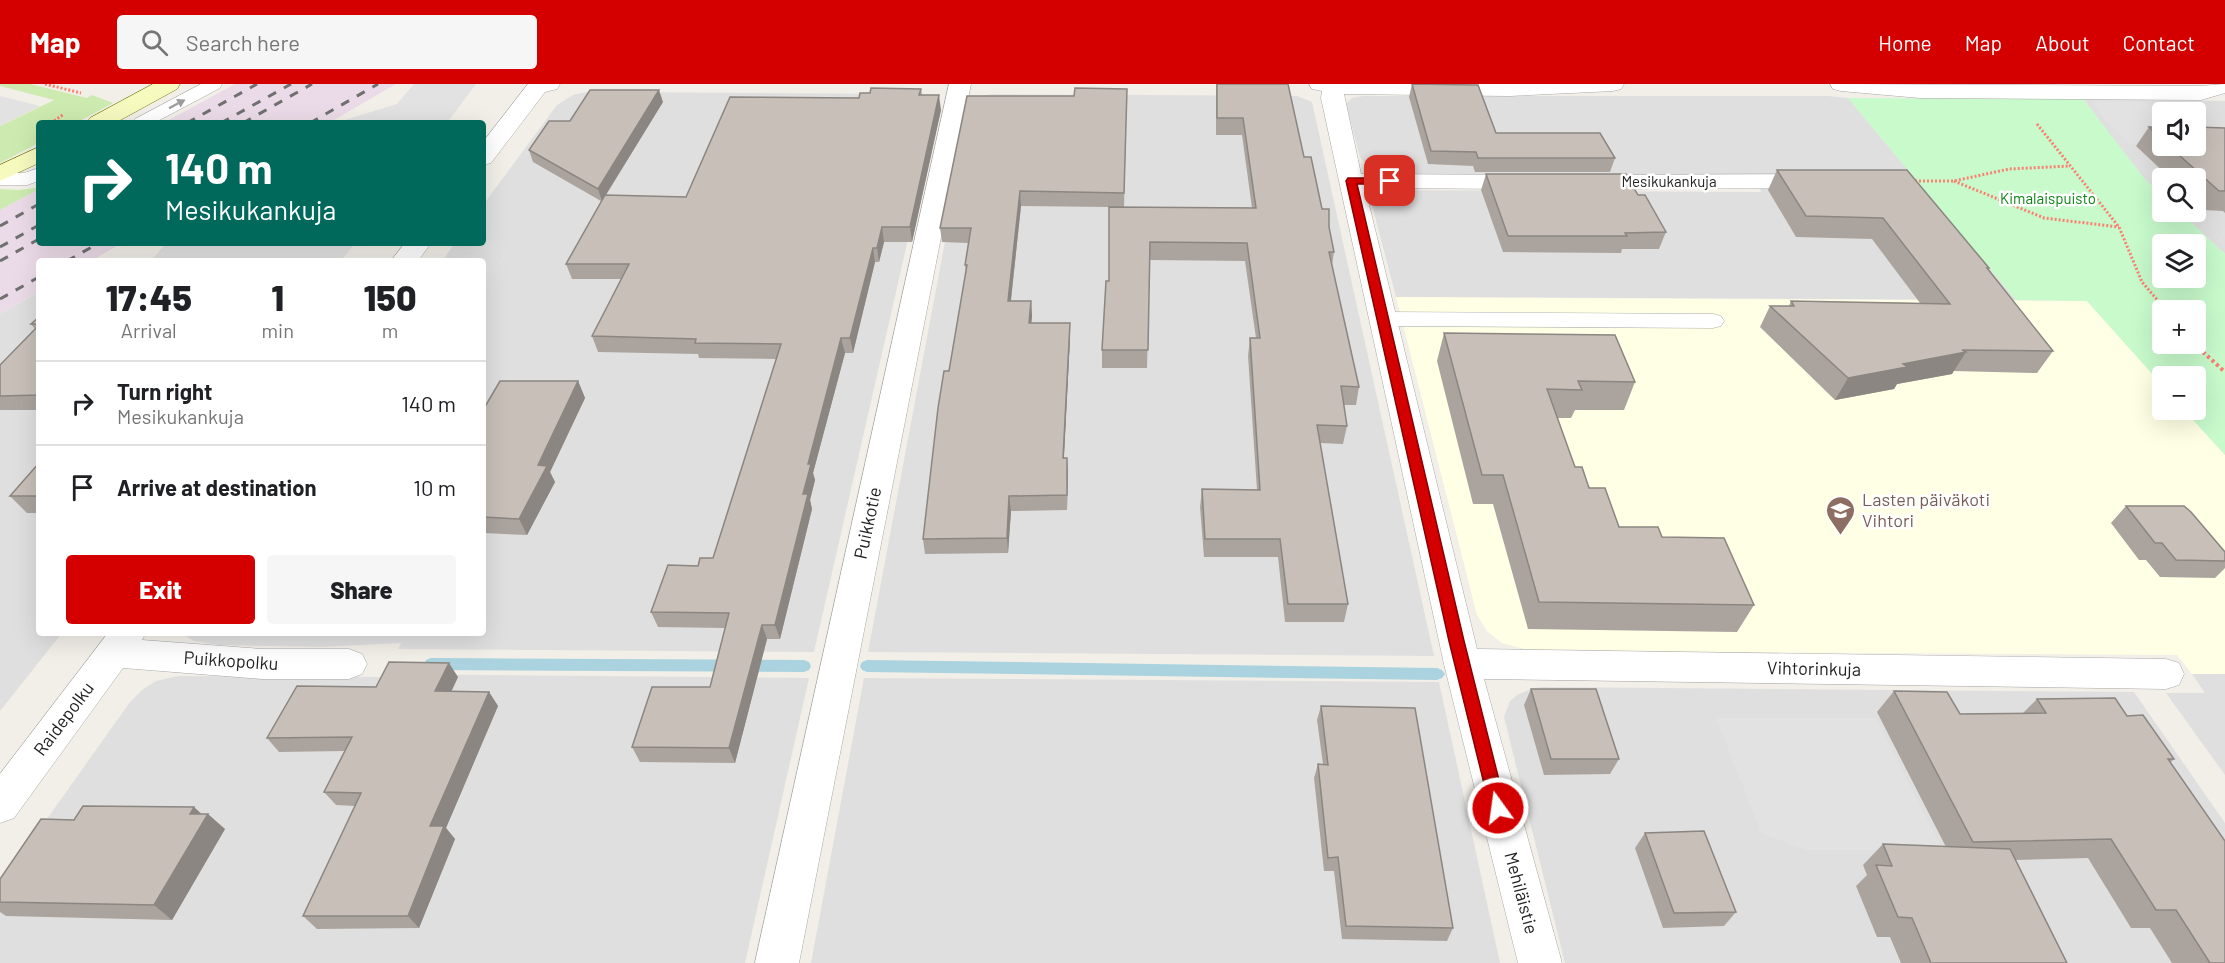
<!DOCTYPE html>
<meta charset="utf-8">
<style>
body{margin:0;font-family:Barlow,sans-serif;background:#f6f6f6;color:#202124;height:100vh;display:flex;flex-direction:column;font-size:22px;white-space:nowrap}
*{box-sizing:border-box;margin:0}
p{font-size:20px;color:#757577}
.icon{flex:none;width:33px;height:33px;fill:none;stroke:currentColor;stroke-width:2;stroke-linecap:round;stroke-linejoin:round}
.map{position:relative;flex:1;overflow:hidden}
.drawer{position:absolute;left:36px;top:174px;width:450px;height:378px;display:flex;flex-direction:column;background:#fff;border-radius:6px;box-shadow:0 6px 24px #0002}
.drawer>*{flex:none}
.banner{position:absolute;left:36px;top:36px;width:450px;height:126px;border-radius:6px;box-shadow:0 6px 24px #0002;background:#00695c;color:#fff;overflow:hidden}
.controls{position:absolute;left:2152px;top:18px;display:grid;gap:12px}
.controls a{display:grid;place-items:center;width:54px;height:54px;border-radius:6px;background:#fff;box-shadow:0 6px 24px #0002;font-size:30px}
.pin{position:absolute;display:grid;place-items:center;width:51px;height:51px;color:#fff;margin:-26px;border-radius:12px;box-shadow:0 3px 9px #0006}
.me{position:absolute;width:66px;margin:-33px;rotate:346deg;stroke-linejoin:round;filter:drop-shadow(0 0 4px #0008)}
.turn{display:flex;align-items:center;gap:21px;height:126px;padding:0 30px;font-size:27px}
.turn .icon{width:78px;height:78px;stroke-width:2.5}
.turn b{display:block;font-size:42px;line-height:51px}
.eta{display:flex;justify-content:space-evenly;align-items:center;height:102px;text-align:center}
.eta b{font-size:36px;font-weight:800;line-height:42px}
.cta{display:flex;gap:12px;margin-top:auto;padding:12px 30px}
.cta a{flex:1;height:69px;border-radius:6px;background:#d40000;color:#fff;font-size:24px;font-weight:800;line-height:69px;text-align:center}
.cta a+a{background:#f6f6f6;color:#202124}
ul{padding:0;list-style:none}
li{display:flex;align-items:center;gap:18px;height:84px;padding:0 30px;border-top:2px solid #e0e0e0}
li div{flex:1}
li b{display:block;font-size:22px}
li em{font-style:normal}
header{display:flex;align-items:center;gap:36px;box-sizing:border-box;height:84px;padding:0 30px;background:#d40000;color:#fff}
header strong{font-size:28px}
nav{display:flex;gap:33px;margin-inline-start:auto;font-size:21px}
.search{width:420px;height:54px;background:#f6f6f6;display:flex;align-items:center;gap:15px;box-sizing:border-box;padding:0 21px;border-radius:6px;color:#757577;font-size:22px}
.map>svg:first-child{display:block}
.residential{fill:#e0dfdf;fill-rule:evenodd}
.industrial{fill:#ebdbe8}
.education{fill:#ffffe5}
.grass{fill:#cdebb0}
.park{fill:#c8facc;fill-rule:evenodd}
.parking{fill:#e2e2e2}
.lines{fill:none;stroke-linecap:round;stroke-linejoin:round}
.stream{fill:#aad3df;fill-rule:evenodd}
.lane-casing{stroke:#a9a9a9;stroke-width:1}
.street-casing{stroke:#a9a9a9;stroke-width:1}
.secondary-casing{stroke:#707d05;stroke-width:1}
.path-far1{stroke:#fa8072;stroke-width:3;stroke-dasharray:2 2;stroke-linecap:butt}
.path{stroke:#fa8072;stroke-width:4;stroke-dasharray:3 3;stroke-linecap:butt}
.lane{fill:#fff;fill-rule:evenodd}
.street{fill:#fff;fill-rule:evenodd}
.secondary{fill:#f7fabf;fill-rule:evenodd}
.rail{stroke:#707070;stroke-width:3;stroke-dasharray:9 9;stroke-linecap:butt}
.wall{fill:#aba49e}
.shaded-wall{fill:#8b8681}
.building{fill:#c7bfb8;stroke:#8b8681;stroke-width:1.5}
.oneway{fill:#9c9c9c}
.route{fill:#d40000;stroke:#8a0000;stroke-width:1.5}
.labels{text-anchor:middle;stroke-width:5;stroke-linejoin:round;paint-order:stroke}
.far-street-label{font-size:15px;fill:#222;stroke:#fff}
.far-park-label{font-size:15px;fill:#0c8416;stroke:#fff}
.education-label{font-size:18px;fill:#785e54;stroke:#fff;text-anchor:start}
.street-label{font-size:18px;fill:#222;stroke:#fff}
</style>
<header>
<strong>Map</strong>
<div class="search"><svg class="icon" aria-label="search" viewBox="0 0 24 24"><circle cx="10" cy="10" r="6"/><path d="M15 15l6 6"/></svg>Search here</div>
<nav><a>Home</a><a>Map</a><a>About</a><a>Contact</a></nav>
</header>
<div class="map">
<svg width="2225" height="879" viewBox="0 0 2225 879">
<rect width="100%" height="100%" fill="#f2efe9"/>
<path class="residential" d="M586 8 922 10 938 15 939 19 814 568 398 565 401 559 321 563 219 561 194 557 186 552 184 549H483V177H442L455 159H483V121L557 21 573 11Z
M992 10 1297 12 1312 18 1434 572 868 568 971 19 978 13Z
M1363 12H1828L1848 14 1913 92 1389 90 1368 83 1360 73 1346 20 1352 14Z
M2083 15 2225 17V170L2180 128H2196V94H2163V112L2144 95ZM2163 28H2196V62H2163Z
M1759 102 1921 103 2016 216 1396 213 1372 121 1378 112 1392 106 1761 108Z
M36 209H39V549H62L0 627V230Z
M385 590 809 594 745 879H0V801L130 618 142 606 156 597 178 592 384 593Z
M2192 590H2225V691L2166 609H2205Z
M864 594 1439 598 1500 879H811Z
M1543 603 2134 608 2225 739V879H1565L1504 633 1510 617 1517 611 1533 604Z"/>
<path class="industrial" d="M235 0H396L329 39H163Z
M39 105V159H122L91 177H39V207L0 230V126Z"/>
<path class="education" d="M1396 213 2087 217 2163 302V326H2184L2225 371V590H2192L2177 571 1532 567 1502 559 1487 547 1477 531Z"/>
<path class="grass" d="M0 0H30L87 14 92 11 113 19 76 39H39V59L0 79V42L54 16 0 2Z
M35 104 39 105 0 126V105L19 106Z"/>
<path class="park" d="M1848 14 2083 15 2144 94 2163 112V128H2180L2225 170V371L2184 326H2196V292H2163V302L2087 217 2016 216ZM2163 160H2196V194H2163ZM2163 226H2196V260H2163Z"/>
<path class="parking" d="M414 0H476L447 39H335L397 20Z
M0 12 40 22 0 42Z
M2093 17 2145 18 2163 34V60H2131L2101 31Z
M167 159H355L341 177 151 176Z
M1716 634H1876L1943 766H1807L1762 750Z"/>
<g class="lines">
<path class="stream" d="M431 574 804 576 809 578 811 582 809 586 804 588 431 586 426 584 424 580 426 576Z
M867 576 1437 584 1442 586 1445 590 1442 594 1437 596 867 588 862 586 860 582 862 578Z"/>
<defs>
<path id="lane" d="M201 0H222L220 4 154 39H132L135 35Z
M39 84V97L27 101H0V89H24Z
M1382 228 1713 230 1721 232 1724 237 1721 242 1713 244 1382 242 1374 240 1371 235 1374 230Z"/>
<path id="street" d="M528 0H560L557 5 545 8 491 79 483 81V58Z
M949 0H971L799 879H755Z
M1309 0H1624L1621 5 1613 7 1509 12 1344 10 1361 90 1529 91 1538 93 1541 98 1538 103 1529 105 1365 104 1477 565 2166 575 2179 579 2184 590 2179 601 2166 605 1484 595 1562 879H1518L1444 580 1321 14 1322 7 1312 5Z
M1830 0 2200 2 2225 0V9L2201 16 1920 14 1841 7 1833 5Z
M1817 90 1826 92 1829 97 1826 102 1817 104 1587 105 1578 103 1575 98 1578 93 1587 91Z
M405 159H431L418 177H391Z
M108 549H142L144 552 142 556 262 565H349L362 570 367 580 362 590 349 595H262L123 584 14 734 0 739V690Z"/>
<path id="secondary" d="M153 0H180L177 5 115 39H87L90 34Z
M39 63V79L0 97V81Z"/>
</defs>
<use href="#lane" class="lane-casing"/>
<use href="#street" class="street-casing"/>
<use href="#secondary" class="secondary-casing"/>
<path class="path-far1" d="M45 0 81 9
M51 39 64 30
M2037 40 2119 143 2142 198 2166 226
M1915 97H1954L2009 85 2070 82
M1954 97 2044 134 2119 143"/>
<path class="path" d="M2194 260 2225 288"/>
<use href="#lane" class="lane"/>
<use href="#street" class="street"/>
<use href="#secondary" class="secondary"/>
<path class="rail" d="M187 39 257 0
M221 39 291 0
M243 39 312 0
M310 39 378 0
M0 142 39 120
M0 163 39 141
M0 177 39 155
M67 177 99 159
M0 215 39 193"/>
</g>
<path class="wall" d="M1216 0H1288L1304 73 1322 125 1329 143 1334 168 1332 181 1359 303 1356 321H1344L1347 342 1343 360 1320 359 1348 520 1344 538H1285L1278 473H1204L1200 423 1202 405 1257 406 1248 272 1250 254H1256L1245 177 1150 176 1147 284H1102V266L1109 197V123L1021 122 1011 217H1031L1032 232 1031 239 1070 254 1064 374H1067V426L1011 427 1008 469 925 470 923 455 949 287 966 188 965 181 968 159 942 158 940 144 1074 12 1127 5 1124 123 1252 124 1242 51H1216Z
M1412 0 1496 49 1615 74 1610 88H1475L1473 82 1428 80 1409 13Z
M921 5 922 11 941 26 912 158H884L879 178H875L853 269H845L813 389 815 396 810 416 812 425 780 555H767L735 679 640 678 632 663 710 603 725 544 658 543 651 528 698 482 713 474 776 275 699 274 698 270 598 268 592 252 622 195H572L566 180 601 117 533 78 529 66 570 37 663 18 606 111 686 113 859 14 870 9Z
M2149 43H2163V62H2196L2225 44V129L2223 127 2204 126 2196 118V94H2170L2136 62Z
M1777 86H1907L1989 184 1988 186 2053 267 2037 289 1953 287 1952 290 1897 300 1894 305 1835 316 1760 243 1770 222H1789L1791 217 1920 219 1872 155 1796 153 1768 106Z
M1486 90 1638 111 1666 148 1659 165H1622L1621 169 1503 168 1481 106Z
M39 233V326H0V281L35 245 31 240Z
M1444 249 1635 298 1624 326H1575L1571 334H1557L1575 383 1619 443 1662 453 1754 521 1737 548 1528 545 1493 420H1473L1437 277Z
M578 297 585 314 550 388 555 398 527 451 483 449V326Z
M39 379V429H27L10 412Z
M2126 422 2225 468V484L2215 494 2160 493 2146 476H2139L2111 439Z
M458 593 451 608H489L498 622 446 744 455 755 419 844 317 845 303 832 355 722 336 721 324 708 345 667 279 668 267 654 376 603Z
M1531 605 1619 675 1610 690 1544 691 1524 621Z
M1894 607 1960 630 2023 629 2037 615 2127 632 2174 675 2170 679 2225 879H2172L2150 844H2131L2088 774 2015 776 2067 879H1901L1890 853H1877L1856 802 1867 791 1863 781 1883 760 1946 763 1877 628Z
M1321 622 1453 844 1447 857 1342 855 1334 787H1324L1314 694 1318 680H1323L1317 636Z
M202 730 225 745 172 836 6 832 0 828V795L74 736Z
M1645 749 1736 828 1724 842 1663 844 1635 764Z"/>
<path class="shaded-wall" d="M659 6 663 18 602 117 598 105Z
M939 11 941 26 912 158 910 143Z
M1020 107 1021 122 1009 232 1008 217Z
M882 143 884 158 879 178 877 164Z
M873 164 875 178 853 269 850 254Z
M1031 217 1032 232 1030 254 1029 239Z
M1070 239V254L1063 389V374Z
M841 254 845 269 813 389 815 396 810 416 812 425 780 555 775 541 803 410 808 380Z
M1966 268 1952 290 1897 300 1894 305 1835 316 1848 294 1903 280Z
M578 297 585 314 550 388 555 398 527 451 519 435 538 381Z
M1067 374 1068 389 1067 426Z
M1009 412 1011 427 1008 469 1007 454Z
M762 541 767 555 735 679 729 664Z
M449 579 458 593 445 621 435 607Z
M489 608 498 622 446 744 455 755 419 844 408 832 430 742Z
M194 723 206 734 208 730 225 745 172 836 154 821 190 730Z"/>
<path class="building" d="M1217 0H1288L1304 73H1311L1322 125H1329V143L1334 168H1329L1359 303 1341 302 1347 342 1317 341 1348 520H1288L1280 455H1205L1202 405 1260 406 1250 254H1260L1247 159 1150 158 1148 266H1102L1106 197H1109V123L1256 124 1243 34H1217Z
M1412 0 1478 1 1496 49H1600L1615 74H1478L1476 68 1431 67Z
M871 4 921 5 919 11H939L910 143H882L877 164H873L850 254H841L808 380H811L803 410H808L775 541H762L729 664 632 663 652 603H710L729 529 651 528 668 481 698 482 700 474H713L781 260 695 259 696 255 592 252 629 180H566L605 111 686 113 730 13 859 14 860 9H870Z
M1075 4 1127 5 1124 109 1020 107 1008 217H1031L1029 239H1070L1063 374H1067V411L1009 412 1007 454 923 455 938 324 944 287H949L967 181H965L971 144H940L967 12H1074Z
M590 6H659L598 105 529 66 549 37H570Z
M2149 43H2163V56Z
M2196 43 2225 44V107H2219L2169 62H2196Z
M1777 86H1907L1989 184H1987L2053 267 1962 266 1966 268 1903 280 1907 283 1848 294 1770 222H1794L1791 217 1950 220 1883 134 1806 132Z
M1486 90H1626L1638 111H1645L1666 148 1625 149 1627 152H1508Z
M39 233V240H31Z
M39 241V311L0 312V281Z
M1444 249 1615 251 1635 298 1578 297 1582 306 1547 305 1575 383H1582L1589 404H1605L1619 443H1658L1662 453 1724 454 1754 521 1539 518 1503 391H1482Z
M500 297H578L538 381 547 382 519 435 483 433V326Z
M39 379V412H10Z
M2126 422H2184L2191 428 2225 468V477L2176 476 2162 459H2155Z
M389 578 449 579 435 607 489 608 430 742H444L408 832H303L361 709 324 708 352 653 267 654 297 602 376 603Z
M1531 605H1596L1619 675H1551Z
M1894 607 1947 608 1960 630 2046 629 2037 615 2115 614 2127 632 2143 631 2174 675H2168L2225 757V879H2210L2176 826H2156L2111 755 1973 758Z
M1321 622 1415 624 1453 844 1346 842 1338 773 1328 774 1318 680 1328 681Z
M83 722 194 723 190 730H208L154 821 0 818V795L41 735 74 736Z
M1704 747 1736 828 1674 829 1645 749Z
M1883 760 2010 765 2067 879H1931L1912 834 1898 833 1876 781 1892 782Z"/>
<defs><path id="oneway-solid" d="M-6-.8H1V-3.2L6.5 0L1 3.2V.8H-6Z" transform="scale(1.5)"/></defs>
<use class="oneway" href="#oneway-solid" transform="translate(177 20) rotate(-28)"/>
<path class="route" d="M1348 94H1390L1395 97 1390 100H1357L1464 557 1506 724 1504 730 1498 732 1492 730 1490 724 1449 557 1346 97Z"/>
<defs>
<symbol id="school-pin" viewBox="-11 -11 22 30"><path d="M0 17L-7.5 6A9.5 9.5 0 1 1 7.5 6Z" fill="#8d6e63" stroke="#fff"/><path d="M0-5L7-2L0 1L-7-2ZM-4 1L0 2.5L4 1V4Q0 6-4 4Z" fill="#fff"/></symbol>
</defs>
<g fill-rule="evenodd">
<use href="#school-pin" x="1824" y="410" width="33" height="45"/>
</g>
<g class="labels">
<g class="far-street-label">
<text x="1669" y="103">Mesikukankuja</text>
</g>
<g class="far-park-label">
<text x="2048" y="120">Kimalaispuisto</text>
</g>
<g class="education-label">
<text x="1862" y="422">Lasten päiväkoti<tspan x="1862" dy="21">Vihtori</tspan></text>
</g>
<g class="street-label">
<text transform="translate(868 439) rotate(-78)" y="6">Puikkotie</text>
<text transform="translate(231 577) rotate(4)" y="6">Puikkopolku</text>
<text transform="translate(1814 585) rotate(1)" y="6">Vihtorinkuja</text>
<text transform="translate(64 635) rotate(-53)" y="6">Raidepolku</text>
<text transform="translate(1521 809) rotate(75)" y="6">Mehiläistie</text>
</g>
</g>
</svg>
<div class="controls">
<a><svg class="icon" aria-label="sound" viewBox="0 0 24 24"><path d="M4 9h4l5-4v14l-5-4H4zM17 9q2 3 0 6"/></svg></a>
<a><svg class="icon" aria-label="search" viewBox="0 0 24 24"><circle cx="10" cy="10" r="6"/><path d="M15 15l6 6"/></svg></a>
<a><svg class="icon" aria-label="layers" viewBox="0 0 24 24"><path d="M12 4l9 5-9 5-9-5zM3 14l9 5 9-5"/></svg></a>
<a>+</a>
<a>−</a>
</div>
<div class="pin" style="left:1390px;top:97px;background:#d93025"><svg class="icon" aria-label="arrive" viewBox="0 0 24 24"><path d="M6 21V4h12l-3 4 3 4H6"/></svg></div>
<svg class="me" style="left:1498px;top:724px" viewBox="-20 -20 40 40"><circle r="17" fill="#d40000" stroke="#fff" stroke-width="3"/><path d="M0-11L8 9 0 5-8 9z" fill="#fff"/></svg>
<div class="banner">
<div class="turn"><svg class="icon" aria-label="right" viewBox="0 0 24 24"><path d="M7 20v-9h11M14 6l5 5-5 5"/></svg><div><b>140 m</b>Mesikukankuja</div></div>
</div>
<section class="drawer">
<div class="eta">
<div><b>17:45</b><p>Arrival</p></div>
<div><b>1</b><p>min</p></div>
<div><b>150</b><p>m</p></div>
</div>
<ul>
<li><svg class="icon" aria-label="right" viewBox="0 0 24 24"><path d="M7 20v-9h11M14 6l5 5-5 5"/></svg><div><b>Turn right</b><p>Mesikukankuja</p></div><em>140 m</em></li>
<li><svg class="icon" aria-label="arrive" viewBox="0 0 24 24"><path d="M6 21V4h12l-3 4 3 4H6"/></svg><div><b>Arrive at destination</b></div><em>10 m</em></li>
</ul>
<div class="cta"><a>Exit</a><a>Share</a></div>
</section>
</div>
